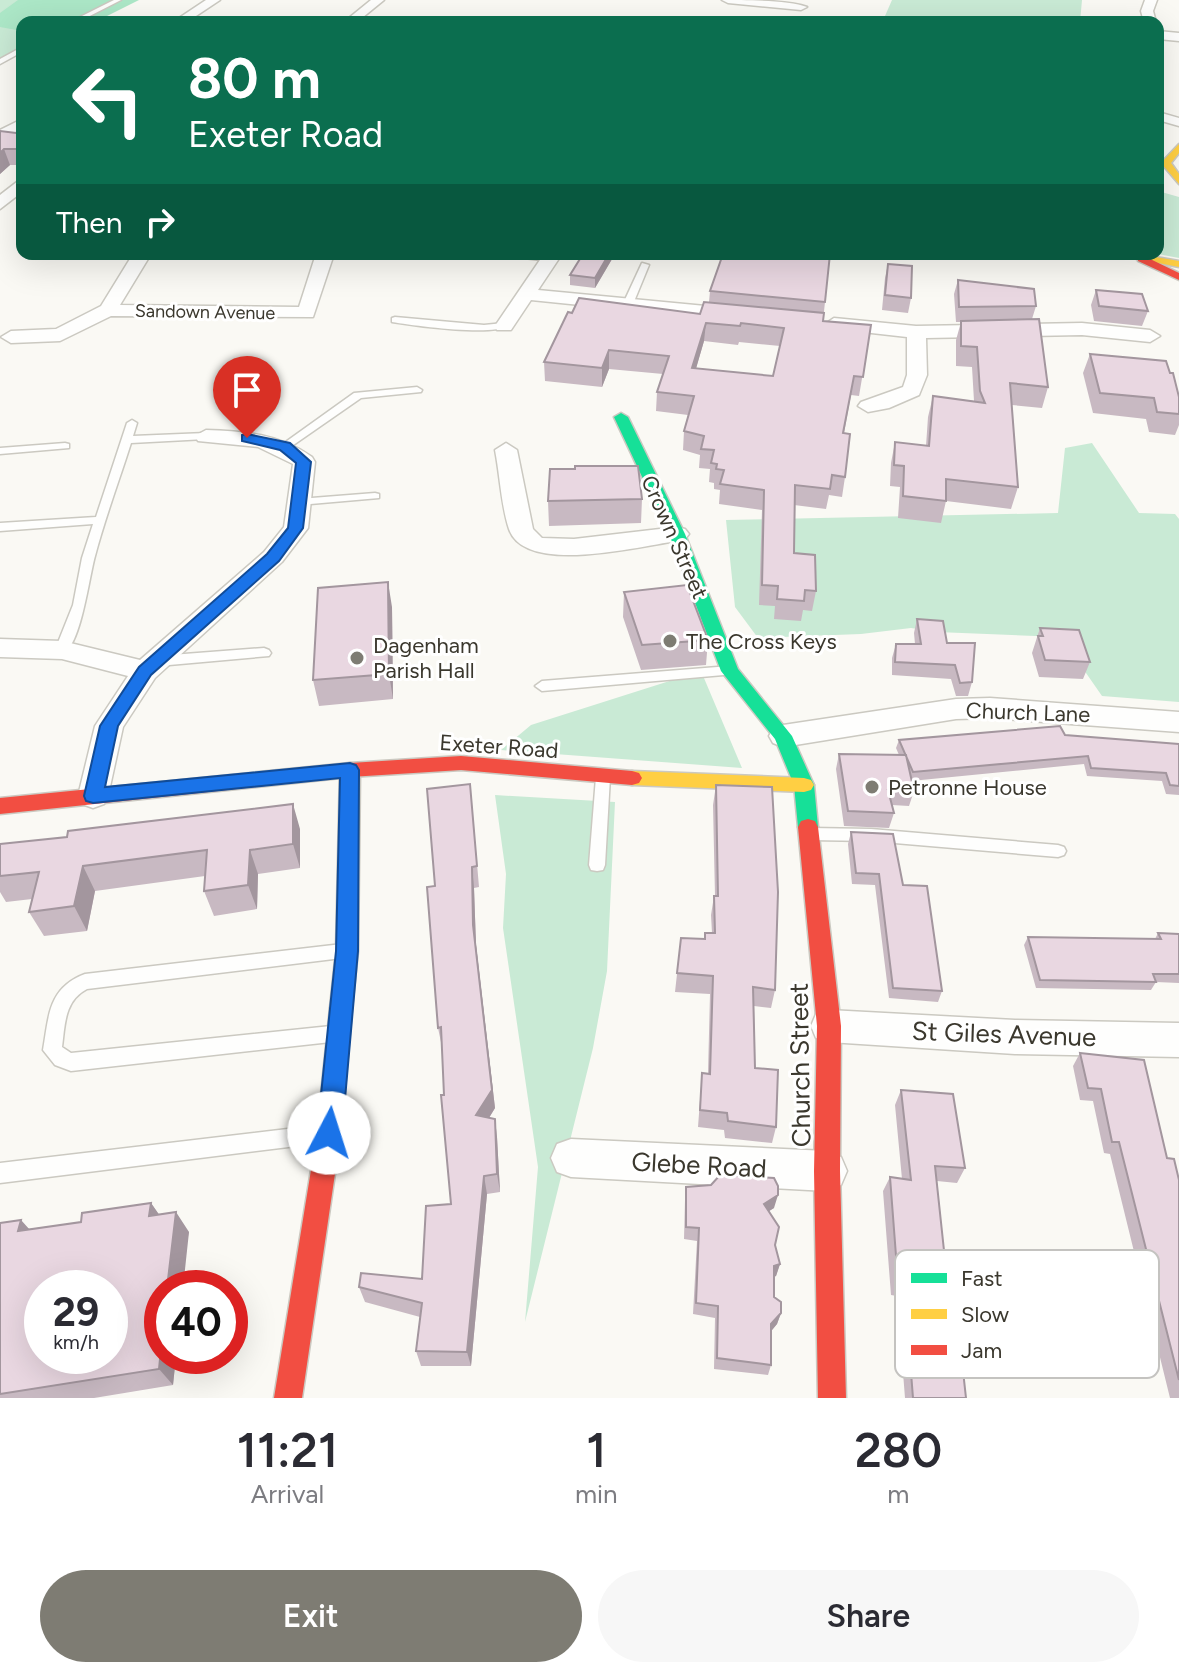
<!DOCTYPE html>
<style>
body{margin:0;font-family:Figtree,sans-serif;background:#f7f7f7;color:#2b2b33;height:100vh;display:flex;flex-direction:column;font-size:30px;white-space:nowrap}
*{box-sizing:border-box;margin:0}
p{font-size:26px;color:#7c7c81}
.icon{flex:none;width:44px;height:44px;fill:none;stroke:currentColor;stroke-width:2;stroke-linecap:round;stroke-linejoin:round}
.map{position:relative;height:1398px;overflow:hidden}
.side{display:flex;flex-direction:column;background:#fff;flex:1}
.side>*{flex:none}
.banner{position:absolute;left:16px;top:16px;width:1148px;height:244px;border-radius:16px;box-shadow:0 8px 32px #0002;background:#0b6e4f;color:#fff;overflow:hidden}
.speed{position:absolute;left:24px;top:1270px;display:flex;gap:16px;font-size:40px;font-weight:700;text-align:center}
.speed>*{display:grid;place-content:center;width:104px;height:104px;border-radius:50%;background:#fff;box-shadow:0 8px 32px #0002;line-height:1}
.speed small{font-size:20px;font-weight:400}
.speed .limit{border:12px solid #d22;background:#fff;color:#111}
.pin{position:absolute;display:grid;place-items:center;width:68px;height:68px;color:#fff;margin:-82px -34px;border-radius:50% 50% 50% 0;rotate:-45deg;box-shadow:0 0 8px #0007}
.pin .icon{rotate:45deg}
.me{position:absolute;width:88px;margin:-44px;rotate:5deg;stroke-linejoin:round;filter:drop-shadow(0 0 6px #0008)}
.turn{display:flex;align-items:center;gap:28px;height:168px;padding:0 40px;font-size:36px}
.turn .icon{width:104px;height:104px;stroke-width:2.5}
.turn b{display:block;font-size:56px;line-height:68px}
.then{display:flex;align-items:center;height:76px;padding:0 40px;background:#0003;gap:16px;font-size:30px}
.eta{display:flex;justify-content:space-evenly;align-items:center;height:136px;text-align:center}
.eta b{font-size:48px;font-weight:600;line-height:56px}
.action{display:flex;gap:16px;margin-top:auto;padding:16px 40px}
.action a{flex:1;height:92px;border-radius:48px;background:#7e7c73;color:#fff;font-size:32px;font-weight:600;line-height:92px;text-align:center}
.action a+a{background:#f7f7f7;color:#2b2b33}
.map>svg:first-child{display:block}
.green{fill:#c9ead5}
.forest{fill:#ace7c7}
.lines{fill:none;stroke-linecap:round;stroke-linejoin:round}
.lane-casing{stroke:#cbc9c1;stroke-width:3}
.street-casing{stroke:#cbc9c1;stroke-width:3}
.fast-casing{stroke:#cbc9c1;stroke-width:3}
.slow-casing{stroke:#cbc9c1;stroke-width:3}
.jam-casing{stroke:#cbc9c1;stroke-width:3}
.lane{fill:#fefefd;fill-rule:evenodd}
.street{fill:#fefefd;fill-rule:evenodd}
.fast{fill:#16e098;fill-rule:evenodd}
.slow{fill:#ffcf43;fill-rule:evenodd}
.jam{fill:#f24e42;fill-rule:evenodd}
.wall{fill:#c8b9c2;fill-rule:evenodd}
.shaded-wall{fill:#a3969e}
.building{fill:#e9d7e1;stroke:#a3969e;stroke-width:2;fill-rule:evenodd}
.route{fill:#1a73e8;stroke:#114b97;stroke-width:2}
.poi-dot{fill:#7e7c73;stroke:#fff;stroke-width:3}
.labels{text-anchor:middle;stroke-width:6;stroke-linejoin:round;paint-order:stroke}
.far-street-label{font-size:18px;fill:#3b382e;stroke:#fff}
.street-label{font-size:22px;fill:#3b382e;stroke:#fff}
.poi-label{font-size:22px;fill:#3b382e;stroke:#fff;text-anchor:start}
.near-street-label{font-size:26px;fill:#3b382e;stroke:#fff}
.key{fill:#fff;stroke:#c4c3c0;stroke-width:2}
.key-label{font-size:22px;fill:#3b382e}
</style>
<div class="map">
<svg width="1179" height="1398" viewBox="0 0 1179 1398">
<rect width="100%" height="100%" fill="#faf9f4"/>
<path class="green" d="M0 0H114L22 22V46L0 58Z
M892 0H1082L1080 22H950L885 16Z
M1158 191 1179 197V258L1158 254Z
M1092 443 1139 513 1175 514 1179 519V702L1102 696 1061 637 937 632 911 628 861 634 758 638 735 607 726 520 1058 513 1065 448Z
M701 671 742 768 501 750 531 725Z
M495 795 615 802 607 971 593 1048 525 1322 538 1167 503 928 506 874Z"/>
<path class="forest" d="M18 0H139L95 22H22V31L0 27V13Z"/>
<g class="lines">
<defs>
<path id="lane" d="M114 0H121L78 22H70Z
M22 47V52L0 64V59Z
M511 254H538L554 258 550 261 515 257Z
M642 263 649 265 633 304 625 306 623 304Z
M395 317 484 325 504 323 509 326C490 336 416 326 392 322V318Z
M417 387 422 390 421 392 361 398 289 448H281L280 446 354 393Z
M132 420 137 423 133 436 206 433 211 436 206 439 131 443C119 481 105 518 95 556 89 577 81 646 62 655L57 653 55 650 73 605 82 558 93 524 0 531V523L96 517 127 423Z
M65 443 69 444V448L0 454V448Z
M375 493 379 494V498L299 505 293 502 299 499Z
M264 648 269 650 271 653 269 656 158 666 151 661 158 656Z
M730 666 735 668 737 671 735 674 542 691 535 686 542 681Z
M603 771 608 773 610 777 605 865 603 870 597 871 591 870 589 865 596 777 598 773Z
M811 828 871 829 1058 845 1064 847 1066 851 1064 855 1058 857 871 841 811 840 805 838 803 834 805 830Z
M342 944 348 946 351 951 348 956 342 958 87 989C64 1001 65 1025 62 1047L71 1053 331 1026 337 1028 340 1034 337 1040 331 1042 71 1071 55 1065 43 1050C49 1016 48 988 85 974Z
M321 1125 328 1127 331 1134 328 1141 321 1143 0 1183V1163Z"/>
<path id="street" d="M206 0H220L187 22H173Z
M371 0H384L357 22H344Z
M722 0C744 0 789 0 807 7L801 10 728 3Z
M1145 0H1157L1153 11 1156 22H1144L1141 11Z
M600 19H617L623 22H594Z
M1158 31 1179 33V41L1158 39Z
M1158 112 1179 118V126L1158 120Z
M22 119V129L0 139V130Z
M22 178V192L0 209V195Z
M133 254H151L120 305 299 307 316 254H334L313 317 111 316 60 341 11 343 1 337 11 331 56 329 101 306Z
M544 254H562L538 290 737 309 746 315 737 321 531 300 511 330H497L495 326Z
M834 318 916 326 1082 323 1150 330 1160 336 1150 342 1082 335 926 338 927 375 919 395 889 408 868 412 858 406 861 402 903 387 907 375V337L827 328 825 324Z
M206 430C244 431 280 434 312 457L315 462 308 528 282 562 155 678 123 727 108 796 104 804 93 808 82 804 78 796 95 726 128 676 62 659 0 657V639L62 641 140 660 264 552 284 527 293 464 258 447 198 441 195 436Z
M506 443 517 450 533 529 542 538 574 539 677 527 685 529 689 534 685 539 677 541C640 546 525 576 509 529 501 505 500 475 495 450Z
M990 698 1179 712V732L990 718 956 719 783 747 773 743 769 736 773 729 783 725 956 699Z
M829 1010 1015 1020 1179 1023V1057L1015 1054 829 1042 816 1038 811 1026 816 1014Z
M571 1139 827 1151 841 1157 847 1171 841 1185 827 1191 571 1177 557 1172 551 1158 557 1144Z"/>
<path id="fast" d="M621 413 628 417 685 534 738 669 792 736 814 785 818 827 815 833 808 835 801 833 798 827 794 785 775 739 721 671 669 534 614 417Z"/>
<path id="slow" d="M1179 144V153L1171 163 1179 174V184L1161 163Z
M1112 254H1138L1179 261V267Z
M350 763 357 765 360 770 358 951 352 1008 349 1015 341 1018 333 1015 330 1008 336 951 340 770 343 765Z
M632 771 804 778 811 780 814 785 811 790 804 792 632 785 625 783 622 778 625 773Z"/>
<path id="jam" d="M1138 257H1146L1179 273V280L1138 261Z
M461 756 632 771 639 773 642 778 639 783 632 785 461 770 350 777 0 814V798L350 763Z
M808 819 815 821 818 827 841 1026 840 1171 846 1398H818L814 1171 817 1026 798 827 801 821Z
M341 998 349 1001 352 1008 341 1133 302 1398H274L317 1133 330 1008 333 1001Z"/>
</defs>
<use href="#lane" class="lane-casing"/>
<use href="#street" class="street-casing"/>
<use href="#fast" class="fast-casing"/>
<use href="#slow" class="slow-casing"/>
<use href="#jam" class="jam-casing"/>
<use href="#lane" class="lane"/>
<use href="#street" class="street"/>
<use href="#fast" class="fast"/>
<use href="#slow" class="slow"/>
<use href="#jam" class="jam"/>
</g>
<path class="wall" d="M22 118V165H10L0 174V131L16 133 20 130Z
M583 254H615L595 288 570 285V275Z
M888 264 911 298 908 313 882 310 885 278Z
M958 280 1036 306 1032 319 1048 387 1042 408 1012 405 1018 487 1011 509 946 501 941 523 898 518 900 487 890 486 891 463 895 442 926 446 928 417 933 396 974 401 972 367 956 366V340L961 322H956L954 294Z
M1096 290 1148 311 1142 326 1094 321 1091 305Z
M710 291 825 302 823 321 871 325 859 396 851 395 844 433 845 477 842 497 829 495 826 509 794 505V553L816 591 812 611 803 610 801 621 774 619 775 606 759 605 762 510 719 504 720 490 714 489V483L709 482 710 469 699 468 700 455 683 450 684 431 688 415 656 411 657 392 663 374 609 369 602 387 545 381 544 362 700 314 709 302ZM704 341 738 345 739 342 780 346 773 376 696 368Z
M1090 354 1179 397V425L1175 435 1149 432 1146 419 1093 413 1083 373Z
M642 499 641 523 549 526 548 501Z
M624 592 708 640 706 665 641 670 623 617Z
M392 607 393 699 319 706 313 680Z
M917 619 947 643 972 682 968 696H956L951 679 892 675V658L896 644H915L914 633Z
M1040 628 1090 662 1083 679 1039 677 1032 653Z
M1065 735 1179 744V795L1166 794 1162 781 1087 776 1084 764 911 781 914 791 909 806 892 805 894 813 889 828 844 826 836 769 839 754 899 755 896 748 899 740Z
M716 785 775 990 771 1008 754 1006 755 1068 776 1127 772 1143 725 1138 724 1130 698 1127 702 1073H708L710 994 675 992 681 938 705 939 712 933 711 915 714 896H715L713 805Z
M472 805 479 887 474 888 476 945 495 1108 489 1118 497 1137 500 1192 487 1194 471 1366H421L416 1351 420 1317 365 1302 359 1287 422 1279 451 1204 442 1047 438 1028 435 886Z
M300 829V868L258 874 257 909 214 916 204 891 205 876 95 891 87 931 44 936 29 912 32 899 6 902 0 892V844Z
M851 832 903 885 942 991 938 1002 889 998 875 885 852 884 848 844Z
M1158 933 1179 934V983L1156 982 1151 990 1036 988 1024 945 1028 937 1155 939Z
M1080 1053 1167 1158 1179 1180V1398H1170L1110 1154 1104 1153 1093 1101 1080 1100 1073 1066Z
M901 1090 965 1168 957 1183 937 1181 948 1288 966 1398H905L897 1296 891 1295 883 1191 890 1177 902 1179 895 1105Z
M686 1187 774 1208 769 1211 775 1245 780 1264 776 1276 774 1277V1297L781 1313 777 1324 771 1331V1365L768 1375 714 1369 715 1318 693 1314 697 1241 684 1239 685 1200Z
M151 1203 159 1215 189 1232 162 1356H176L173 1385 94 1398H0V1223L29 1229 81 1222Z"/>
<path class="shaded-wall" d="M4 149 10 165 0 174V153Z
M609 254H615L595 288V278Z
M706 323 704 341 691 386 692 368Z
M609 350V369L602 387V368Z
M388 582 392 607 393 699 389 674Z
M293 804 300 829V868L293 844Z
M250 850 258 874 257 909 248 885Z
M83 866 95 891 87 931 74 906Z
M472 867 474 888 476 945 495 1108 479 1134 476 1115Z
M495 1119 497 1137 500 1192 497 1174Z
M484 1176 487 1194 471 1366 467 1352Z
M778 1195 774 1208 761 1216 764 1204Z
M151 1203 165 1223 149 1216Z
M176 1212 189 1232 183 1288H167Z
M21 1220 39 1240 18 1231Z
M780 1264 776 1276 770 1278 774 1266Z
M781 1313 777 1324 768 1335 771 1324Z
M162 1339V1356H176L173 1385 159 1369Z"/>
<path class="building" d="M22 118V149H4L0 153V131L16 133 20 130V119Z
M583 254H609L595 278 570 275Z
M723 254H830L825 302 710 291Z
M888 264 912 266 911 298 885 295Z
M958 280 1034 289 1036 306 959 307Z
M1096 290 1142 294 1148 311 1099 306Z
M579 298 700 314 704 302 824 313 823 321 871 325 863 377 854 376 843 433 850 434 845 477 832 475 830 489 795 485 794 553 815 555 816 591 805 590 804 601 777 599 778 586 762 585 764 490 720 484 724 470 716 469 717 464 711 463 714 450 701 449 704 436 684 431 694 396 657 392 669 356 609 350 602 368 544 362 568 312 572 313ZM706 323 740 326 741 323 784 328 773 376 692 368Z
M1039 319 1048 387 1010 383 1018 487 946 479V501L903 496 904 466 894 465 895 442 929 446 933 396 985 403 980 391 977 347 961 346V321Z
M1090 354 1166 361 1170 373H1173L1179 397V414L1157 412 1154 398 1100 393Z
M575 466H638L642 499 548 501 550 469H575Z
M388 582 389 674 313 680 318 588Z
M687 585 708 640 642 645 624 592Z
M917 619 943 621 947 643H975L972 682 960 683 955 665 895 662 896 644H921Z
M1040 628 1079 630 1090 662 1045 660 1038 636H1043Z
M1060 726 1065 735 1179 744V786L1170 785 1166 773 1091 768 1088 756 913 772 899 740Z
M839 754 906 755 914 791 888 790 894 813 848 811Z
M470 784 477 866 472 867 473 925 492 1090 476 1115 495 1119 497 1174 484 1176 467 1352 416 1351 422 1303 359 1287 361 1273 422 1279 426 1206 451 1204 441 1095H444L441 1027 438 1028 427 887 435 886 427 789Z
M716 785 772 787 778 892 775 990 753 987 755 1068 778 1070 776 1127 728 1121 727 1113 700 1110 702 1073 710 1074 713 976 677 973 681 938 705 939V933H715L714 896H718Z
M293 804V844L250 850 248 885 204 891 207 850 83 866 74 906 29 912 39 872 0 876V844L67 837 68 831Z
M851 832 893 834 903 885 927 886 942 991 893 988 879 874 856 873Z
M1158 933 1179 934V974H1153L1156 982 1040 980 1028 937 1161 939Z
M1080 1053 1144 1060 1167 1158 1174 1159 1179 1180V1380L1119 1142H1112L1101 1089 1088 1088Z
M901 1090 953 1094 965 1168 935 1166 948 1288 954 1289 966 1398H913L904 1283 898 1282 890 1177 911 1180Z
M720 1175 774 1178 778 1186V1195L764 1204 779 1227 775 1245 780 1264 774 1266V1297L781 1302V1313L771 1324V1365L717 1358 718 1306 696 1303 699 1228 686 1227V1187L711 1185Z
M151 1203 149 1216 176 1212 167 1288H162V1339L159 1369 0 1394V1223L21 1220 18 1231 81 1222 82 1213ZM42 1288H110V1356H42Z"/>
<path class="route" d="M247 434 290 443 311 462 303 528 279 561 151 675 118 726 105 787 350 763 356 765 359 770 358 951 342 1133 338 1142 329 1146 320 1142 317 1133 336 951 340 778 93 803 86 801 84 796 100 726 139 667 267 554 288 528 296 463 280 450 242 441V435Z"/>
<g class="poi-dot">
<circle cx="670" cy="641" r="8"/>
<circle cx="357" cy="658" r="8"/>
<circle cx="872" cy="787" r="8"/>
</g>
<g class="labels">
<g class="far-street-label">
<text transform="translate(205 312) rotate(1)" y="6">Sandown Avenue</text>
</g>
<g class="street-label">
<text transform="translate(675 537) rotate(66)" y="8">Crown Street</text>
<text transform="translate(1028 712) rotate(2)" y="8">Church Lane</text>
<text transform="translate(499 746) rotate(4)" y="8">Exeter Road</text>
</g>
<g class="poi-label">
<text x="686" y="649">The Cross Keys</text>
<text x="373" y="653">Dagenham<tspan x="373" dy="25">Parish Hall</tspan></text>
<text x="888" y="795">Petronne House</text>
</g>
<g class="near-street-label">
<text transform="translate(1004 1034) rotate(2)" y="9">St Giles Avenue</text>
<text transform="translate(800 1065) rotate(-91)" y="9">Church Street</text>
<text transform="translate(699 1165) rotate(3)" y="9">Glebe Road</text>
</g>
</g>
<rect x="895" y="1250" width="264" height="128" rx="12" class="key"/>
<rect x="911" y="1273" width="36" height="10" fill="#16e098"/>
<rect x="911" y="1309" width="36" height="10" fill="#ffcf43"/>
<rect x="911" y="1345" width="36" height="10" fill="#f24e42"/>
<g class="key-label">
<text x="961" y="1286">Fast</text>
<text x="961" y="1322">Slow</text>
<text x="961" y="1358">Jam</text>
</g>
</svg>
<div class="speed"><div>29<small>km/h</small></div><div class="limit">40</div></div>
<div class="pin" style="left:247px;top:438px;background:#d93025"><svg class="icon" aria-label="arrive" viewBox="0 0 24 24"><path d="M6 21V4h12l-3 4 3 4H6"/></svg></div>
<svg class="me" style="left:329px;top:1133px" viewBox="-20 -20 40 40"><circle r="19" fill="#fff"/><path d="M0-13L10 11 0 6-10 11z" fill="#1a73e8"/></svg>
<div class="banner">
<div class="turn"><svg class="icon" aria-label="left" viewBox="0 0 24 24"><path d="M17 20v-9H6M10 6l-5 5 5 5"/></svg><div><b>80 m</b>Exeter Road</div></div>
<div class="then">Then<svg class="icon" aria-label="right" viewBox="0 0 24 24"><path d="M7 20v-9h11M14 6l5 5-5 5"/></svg></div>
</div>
</div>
<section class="side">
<div class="eta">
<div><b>11:21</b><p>Arrival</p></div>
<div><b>1</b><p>min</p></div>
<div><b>280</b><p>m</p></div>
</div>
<div class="action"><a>Exit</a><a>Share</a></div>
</section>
